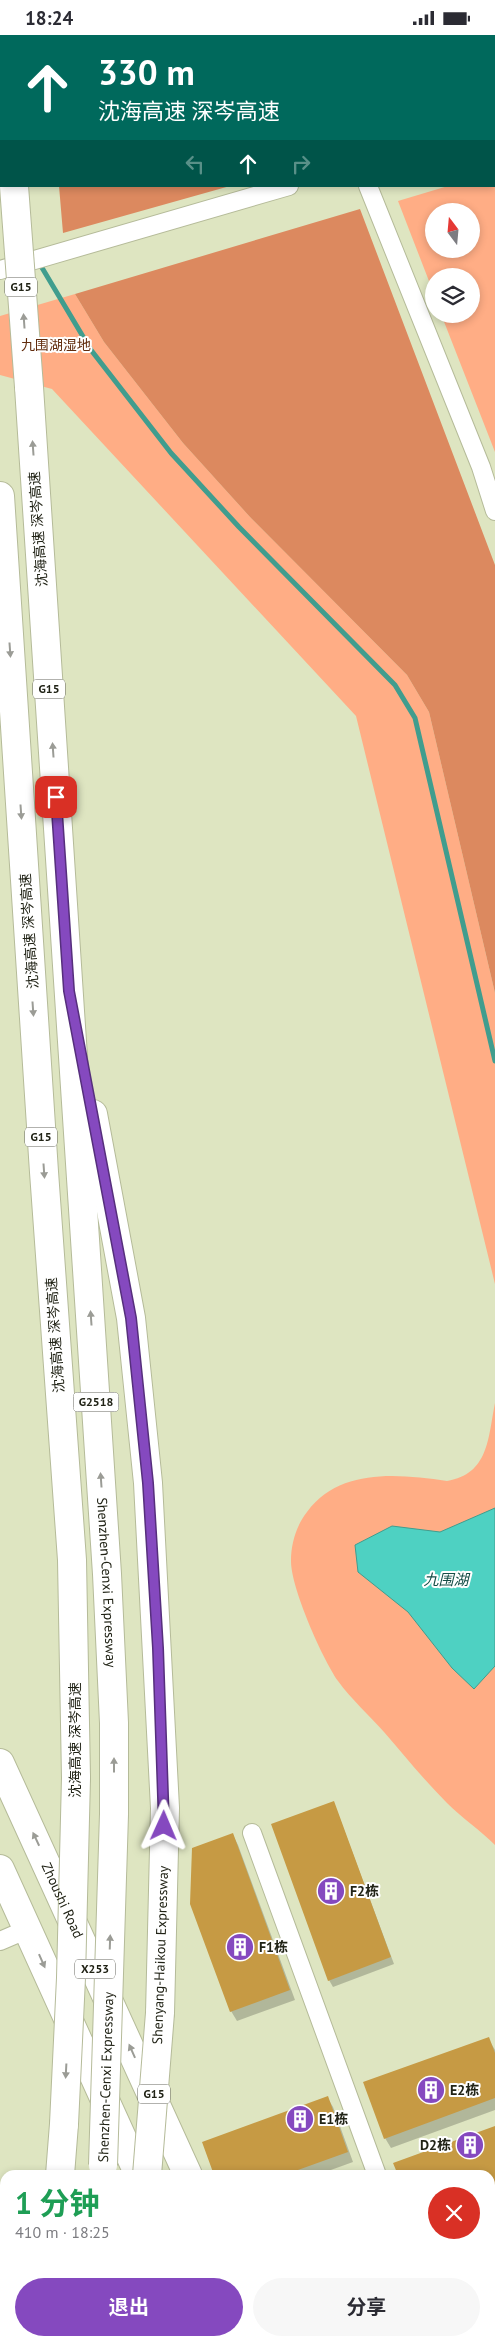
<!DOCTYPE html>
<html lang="zh">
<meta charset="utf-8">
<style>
body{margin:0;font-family:"PT Sans","Noto Sans SC",sans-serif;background:#f7f7f7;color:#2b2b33;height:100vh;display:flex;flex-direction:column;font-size:19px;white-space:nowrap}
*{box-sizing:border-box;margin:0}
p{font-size:16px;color:#7c7c81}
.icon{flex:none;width:28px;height:28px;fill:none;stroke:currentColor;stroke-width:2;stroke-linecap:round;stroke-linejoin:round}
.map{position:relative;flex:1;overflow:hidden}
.details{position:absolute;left:0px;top:2135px;width:495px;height:176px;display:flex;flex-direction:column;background:#fff;border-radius:15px 15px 0 0;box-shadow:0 2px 8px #0003}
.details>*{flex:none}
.banner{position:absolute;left:0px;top:0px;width:495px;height:152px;box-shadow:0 2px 8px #0003;background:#00695c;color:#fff;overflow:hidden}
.needle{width:32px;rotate:344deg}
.fabs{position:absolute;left:425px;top:168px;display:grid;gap:10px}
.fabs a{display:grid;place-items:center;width:55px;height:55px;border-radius:50%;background:#fff;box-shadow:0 2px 8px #0003;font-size:25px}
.pin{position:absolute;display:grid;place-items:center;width:42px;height:42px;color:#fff;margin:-21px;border-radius:10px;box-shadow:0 2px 8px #0006}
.me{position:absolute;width:55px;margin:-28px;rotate:1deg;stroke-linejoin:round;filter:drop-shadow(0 0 4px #0008)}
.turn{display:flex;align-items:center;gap:18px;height:105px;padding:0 15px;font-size:22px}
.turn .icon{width:65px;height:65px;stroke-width:2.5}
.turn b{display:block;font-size:35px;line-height:42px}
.lanes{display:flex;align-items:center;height:48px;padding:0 15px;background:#0003;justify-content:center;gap:25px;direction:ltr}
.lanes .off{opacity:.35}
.round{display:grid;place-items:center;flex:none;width:52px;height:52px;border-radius:26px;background:#f7f7f7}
.head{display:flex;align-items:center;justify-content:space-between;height:85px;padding:0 15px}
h1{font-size:30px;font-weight:700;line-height:38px;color:#1e9e55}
.primary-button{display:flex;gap:10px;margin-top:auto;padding:10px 15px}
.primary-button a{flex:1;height:58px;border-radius:30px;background:#8549bf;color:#fff;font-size:20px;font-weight:700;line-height:58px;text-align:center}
.primary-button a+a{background:#f7f7f7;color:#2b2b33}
.status{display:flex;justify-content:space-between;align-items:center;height:35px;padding:0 25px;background:#fff;direction:ltr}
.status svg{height:14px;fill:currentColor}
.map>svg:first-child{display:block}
.green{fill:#ffad85;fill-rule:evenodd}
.forest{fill:#dc895f}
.water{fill:#4ed1c2;stroke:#409d8e}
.shadow{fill:#0003}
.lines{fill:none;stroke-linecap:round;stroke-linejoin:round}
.stream{stroke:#409d8e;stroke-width:5}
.building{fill:#c69a44}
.street-casing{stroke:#b5bb99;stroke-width:20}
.primary-casing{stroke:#b5bb99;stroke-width:30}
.highway-casing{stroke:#b5bb99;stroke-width:30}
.street{stroke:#fff;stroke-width:18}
.primary{stroke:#fff;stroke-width:28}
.highway{stroke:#fff;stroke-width:28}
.highway-bridge-casing{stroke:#b5bb99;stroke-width:30;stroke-linecap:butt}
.highway-bridge{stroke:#fff;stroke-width:28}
.oneway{fill:#9b9c96}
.route-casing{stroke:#562f7c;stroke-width:12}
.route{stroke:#8549bf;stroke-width:9}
.labels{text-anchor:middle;stroke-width:4;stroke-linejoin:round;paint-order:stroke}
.shield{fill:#fff;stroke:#64655c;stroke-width:1}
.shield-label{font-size:12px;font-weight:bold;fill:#212316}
.park-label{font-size:14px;fill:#612c0d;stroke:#fff}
.street-label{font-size:14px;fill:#212316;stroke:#fff}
.poi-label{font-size:14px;font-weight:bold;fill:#212316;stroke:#fff;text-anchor:start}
.water-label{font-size:15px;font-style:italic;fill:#144d46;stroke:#fff}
</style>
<div class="status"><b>18:24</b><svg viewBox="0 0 49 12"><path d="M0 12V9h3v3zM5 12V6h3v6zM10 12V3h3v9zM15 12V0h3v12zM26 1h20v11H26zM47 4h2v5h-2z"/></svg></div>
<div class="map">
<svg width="495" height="2311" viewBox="0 0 495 2311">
<rect width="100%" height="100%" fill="#dee5c1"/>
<path class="green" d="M494 138H495V417L441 279H471V241H434V259L398 166 448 151H494ZM434 176H471V214H434Z
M75 259 104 307 183 408 250 482 407 640 429 677 495 958V1249L356 681 52 354 0 340V281Z
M495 1368V1810C480 1795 462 1783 447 1768 424 1745 404 1720 384 1697 369 1680 351 1664 338 1646 322 1623 291 1553 291 1526 291 1509 296 1491 307 1477 340 1433 397 1439 447 1446 489 1439 488 1403 495 1368Z"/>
<path class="forest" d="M46 0H495V77L494 1Z
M59 151H230L63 198Z
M360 174 495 530V958L429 677 407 640 250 482 183 408 104 307 75 259Z"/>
<path class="water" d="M495 1473V1631L474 1654 452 1633 408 1577 358 1537 355 1510 392 1491 440 1497Z"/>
<path class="shadow" d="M334 1768 394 1929 333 1952 329 1945Z
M233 1800 238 1810 295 1965 237 1986 231 1976Z
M488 2003 495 2015V2075L391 2113 385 2103Z
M327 2062 333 2072 353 2127 317 2140H215Z
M495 2093V2167L490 2169V2140H399Z
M495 2184V2248L490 2250V2186Z
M276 2306H336L323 2311H278Z"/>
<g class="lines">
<path class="stream" d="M38 226 91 315 171 418 239 492 395 650 415 683 495 1026"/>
</g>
<path class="building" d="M334 1766 391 1922 328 1946 271 1789Z
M233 1798 290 1955 230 1977 190 1869 192 1813Z
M489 2002 495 2018V2063L384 2104 363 2047Z
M328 2061 348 2117 284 2140H214L202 2107Z
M495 2091V2155L490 2157V2140H398L393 2128Z
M495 2183V2236L490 2238V2185Z
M495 2264V2311H460L459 2306H490V2266Z
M275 2306H302L290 2311H277Z
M381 2306H418L420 2311H369Z"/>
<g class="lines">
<defs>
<path id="street" d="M494 84H495
M368 151 481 432 495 476
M0 235 289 151
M252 1798 377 2140
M0 1906 28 1894
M438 2306 440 2311"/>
<g id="primary">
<path id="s1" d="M0 1728 188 2140"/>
<path d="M0 1834 139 2140"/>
<path d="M203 2306 205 2311"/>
<path d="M251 2306 252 2311"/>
</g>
<g id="highway">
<path d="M3 0V1"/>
<path id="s2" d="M29 352 107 1539 114 1688V1779"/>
<path d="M0 461 44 1137 72 1525 76 1743"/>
<path d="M93 1079 131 1283 148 1448 165 1773 160 1978"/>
<path d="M60 2140 64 2089"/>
<path d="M49 2311 50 2306"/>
<path d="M91 2311 92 2306"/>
<path d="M131 2311V2306"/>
</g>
</defs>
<use href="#street" class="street-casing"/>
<use href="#primary" class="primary-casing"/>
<use href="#highway" class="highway-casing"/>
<use href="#street" class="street"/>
<use href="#primary" class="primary"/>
<use href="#highway" class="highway"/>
<defs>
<g id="highway-bridge">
<path d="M14 151 29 352"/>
<path d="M64 2089 71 1943 76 1743"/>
<path id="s3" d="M103 2130 114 1779"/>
<path d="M147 2140 160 1978"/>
</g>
</defs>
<use href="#highway-bridge" class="highway-bridge-casing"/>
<use href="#highway-bridge" class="highway-bridge"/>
</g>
<defs><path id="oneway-solid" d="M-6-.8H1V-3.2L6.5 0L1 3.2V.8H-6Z" transform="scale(1.25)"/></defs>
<g class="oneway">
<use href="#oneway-solid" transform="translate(24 286) rotate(-94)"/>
<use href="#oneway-solid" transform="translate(33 413) rotate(-94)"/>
<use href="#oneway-solid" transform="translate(10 615) rotate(86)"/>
<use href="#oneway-solid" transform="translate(53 715) rotate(-94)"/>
<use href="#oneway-solid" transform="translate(21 777) rotate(86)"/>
<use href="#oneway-solid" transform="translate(33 974) rotate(86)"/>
<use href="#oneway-solid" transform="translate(44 1136) rotate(86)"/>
<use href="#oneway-solid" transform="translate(91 1283) rotate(-94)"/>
<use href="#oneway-solid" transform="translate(101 1445) rotate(-94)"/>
<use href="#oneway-solid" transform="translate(114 1730) rotate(-90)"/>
<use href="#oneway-solid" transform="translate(36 1804) rotate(-115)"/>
<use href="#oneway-solid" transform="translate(110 1907) rotate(-88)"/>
<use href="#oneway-solid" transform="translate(42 1926) rotate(66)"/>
<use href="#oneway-solid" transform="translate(132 2016) rotate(-114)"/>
<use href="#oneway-solid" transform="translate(66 2036) rotate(93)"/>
</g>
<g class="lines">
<defs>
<path id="route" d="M56 762 69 956 131 1283 148 1448 158 1613 164 1791"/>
</defs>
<use href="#route" class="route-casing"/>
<use href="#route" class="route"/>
</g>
<defs>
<symbol id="building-disc" viewBox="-11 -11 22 22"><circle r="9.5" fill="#8549bf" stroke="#fff"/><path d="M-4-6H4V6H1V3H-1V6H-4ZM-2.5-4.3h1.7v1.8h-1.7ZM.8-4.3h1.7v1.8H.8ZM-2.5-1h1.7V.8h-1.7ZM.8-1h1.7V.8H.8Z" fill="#fff"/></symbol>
</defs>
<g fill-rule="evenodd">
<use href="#building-disc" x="315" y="1840" width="32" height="32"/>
<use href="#building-disc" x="224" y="1896" width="32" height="32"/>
<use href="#building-disc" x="415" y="2039" width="32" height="32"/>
<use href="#building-disc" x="284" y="2068" width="32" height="32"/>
<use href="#building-disc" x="454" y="2094" width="32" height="32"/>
</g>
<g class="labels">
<g class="shield">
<rect x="5" y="242.5" width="32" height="19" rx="4"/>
<rect x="33" y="644.5" width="32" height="19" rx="4"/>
<rect x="25" y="1092.5" width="32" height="19" rx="4"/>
<rect x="73.5" y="1357.5" width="45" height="19" rx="4"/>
<rect x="75" y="1924.5" width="40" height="19" rx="4"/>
<rect x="138" y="2049.5" width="32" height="19" rx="4"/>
</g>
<g class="shield-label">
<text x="21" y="256">G15</text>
<text x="49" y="658">G15</text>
<text x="41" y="1106">G15</text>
<text x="96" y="1371">G2518</text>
<text x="95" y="1938">X253</text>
<text x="154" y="2063">G15</text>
</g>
<g class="park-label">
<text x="56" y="315">九围湖湿地</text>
</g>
<g class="street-label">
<text transform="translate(38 494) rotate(-94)" y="5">沈海高速 深岑高速</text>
<text transform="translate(29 896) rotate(-94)" y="5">沈海高速 深岑高速</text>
<text transform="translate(55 1300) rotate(-94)" y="5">沈海高速 深岑高速</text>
<text dy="5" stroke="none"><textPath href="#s2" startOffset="1198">Shenzhen-Cenxi Expressway</textPath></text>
<text transform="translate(75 1705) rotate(-90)" y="5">沈海高速 深岑高速</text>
<text dy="5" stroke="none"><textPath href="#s1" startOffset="151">Zhoushi Road</textPath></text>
<text transform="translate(160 1920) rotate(-88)" y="5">Shenyang-Haikou Expressway</text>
<text dy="5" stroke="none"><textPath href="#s3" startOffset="88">Shenzhen-Cenxi Expressway</textPath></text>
</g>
<g class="poi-label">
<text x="350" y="1861">F2栋</text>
<text x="259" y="1917">F1栋</text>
<text x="450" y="2060">E2栋</text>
<text x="319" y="2089">E1栋</text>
<text x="451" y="2115" text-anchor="end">D2栋</text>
</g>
<g class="water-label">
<text x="446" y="1550">九围湖</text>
</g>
</g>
</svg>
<div class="fabs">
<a><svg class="needle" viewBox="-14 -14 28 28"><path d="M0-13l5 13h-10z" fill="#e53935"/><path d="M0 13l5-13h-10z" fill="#7c7c81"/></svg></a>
<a><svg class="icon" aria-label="layers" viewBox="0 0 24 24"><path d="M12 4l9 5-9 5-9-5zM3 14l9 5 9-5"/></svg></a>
</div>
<div class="pin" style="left:56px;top:762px;background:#d93025"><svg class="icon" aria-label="arrive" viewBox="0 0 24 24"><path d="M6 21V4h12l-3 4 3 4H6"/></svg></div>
<svg class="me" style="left:164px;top:1791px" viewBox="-20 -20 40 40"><path d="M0-17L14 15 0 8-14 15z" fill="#8549bf" stroke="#fff" stroke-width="4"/></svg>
<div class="banner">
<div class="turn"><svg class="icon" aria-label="ahead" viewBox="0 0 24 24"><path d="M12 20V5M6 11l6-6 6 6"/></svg><div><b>330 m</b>沈海高速 深岑高速</div></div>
<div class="lanes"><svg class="icon off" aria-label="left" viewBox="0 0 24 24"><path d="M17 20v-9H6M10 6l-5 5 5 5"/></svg><svg class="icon" aria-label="ahead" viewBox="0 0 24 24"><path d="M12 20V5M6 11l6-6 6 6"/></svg><svg class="icon off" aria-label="right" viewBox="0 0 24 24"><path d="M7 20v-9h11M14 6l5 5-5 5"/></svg></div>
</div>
<section class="details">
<div class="head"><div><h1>1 分钟</h1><p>410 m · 18:25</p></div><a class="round" style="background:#d93025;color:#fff"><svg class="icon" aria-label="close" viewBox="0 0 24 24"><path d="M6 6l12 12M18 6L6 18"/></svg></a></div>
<div class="primary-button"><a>退出</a><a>分享</a></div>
</section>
</div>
